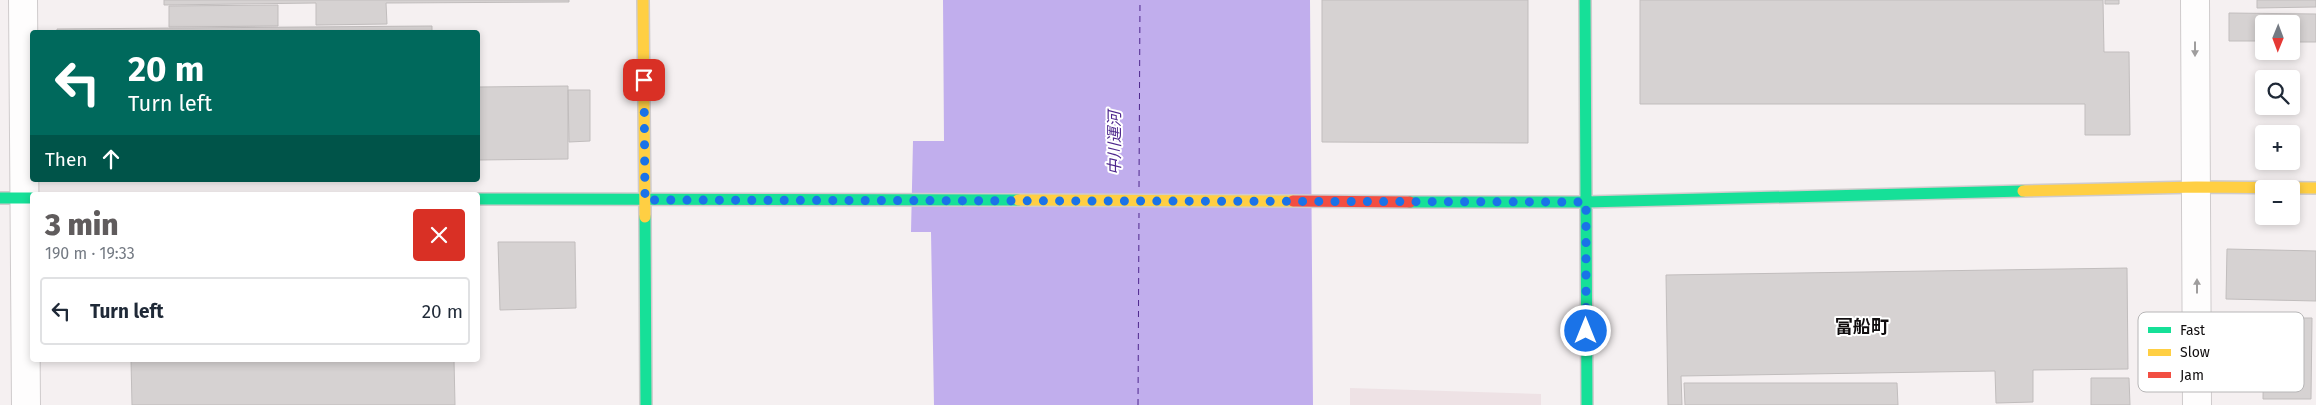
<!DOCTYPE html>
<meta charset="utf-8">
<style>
body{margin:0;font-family:"Fira Sans","Noto Sans JP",sans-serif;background:#f6f6f7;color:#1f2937;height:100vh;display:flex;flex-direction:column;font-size:19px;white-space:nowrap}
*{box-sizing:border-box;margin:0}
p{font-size:16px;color:#747a83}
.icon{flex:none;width:28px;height:28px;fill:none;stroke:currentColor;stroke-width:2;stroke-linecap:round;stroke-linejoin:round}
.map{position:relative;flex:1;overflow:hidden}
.panel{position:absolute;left:30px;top:192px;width:450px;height:170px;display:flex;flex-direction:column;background:#fff;border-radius:5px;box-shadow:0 2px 8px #0003}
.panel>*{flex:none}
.hud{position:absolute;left:30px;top:30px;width:450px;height:152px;border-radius:5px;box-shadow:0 2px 8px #0003;background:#00695c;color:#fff;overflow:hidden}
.needle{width:32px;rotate:181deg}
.fabs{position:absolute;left:2255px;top:15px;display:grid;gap:10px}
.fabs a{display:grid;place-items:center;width:45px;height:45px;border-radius:5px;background:#fff;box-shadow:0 2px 8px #0003;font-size:25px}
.pin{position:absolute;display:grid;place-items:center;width:42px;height:42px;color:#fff;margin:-21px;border-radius:10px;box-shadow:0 2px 8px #0006}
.me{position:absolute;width:55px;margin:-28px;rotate:0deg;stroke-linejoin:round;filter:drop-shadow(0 0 4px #0008)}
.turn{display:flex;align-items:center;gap:18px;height:105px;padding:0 15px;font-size:22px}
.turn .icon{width:65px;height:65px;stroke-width:2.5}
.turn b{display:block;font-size:35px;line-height:42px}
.then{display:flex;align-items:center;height:48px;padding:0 15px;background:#0003;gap:10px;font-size:19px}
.round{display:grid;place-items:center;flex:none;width:52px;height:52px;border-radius:5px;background:#f6f6f7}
.head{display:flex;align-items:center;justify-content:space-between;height:85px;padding:0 15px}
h1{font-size:30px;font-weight:800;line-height:38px;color:#605c5d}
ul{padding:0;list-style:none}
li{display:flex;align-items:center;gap:15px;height:68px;margin:0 10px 8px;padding:0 5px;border:2px solid #e0e1e3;border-radius:5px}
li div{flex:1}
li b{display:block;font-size:19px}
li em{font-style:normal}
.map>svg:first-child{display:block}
.built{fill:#eee2e5}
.water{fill:#c1aeed}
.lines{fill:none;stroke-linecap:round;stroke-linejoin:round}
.ferry{stroke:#4e278d;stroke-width:1;stroke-dasharray:6 5;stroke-linecap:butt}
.building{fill:#d6d2d2;stroke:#c1bdbd}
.street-casing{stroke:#cfcbcc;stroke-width:30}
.fast-casing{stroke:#cfcbcc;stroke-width:14}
.slow-casing{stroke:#cfcbcc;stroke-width:14}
.jam-casing{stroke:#cfcbcc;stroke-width:14}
.street{stroke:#fefdfd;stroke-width:28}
.fast{stroke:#16e098;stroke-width:11}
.slow{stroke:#ffcf43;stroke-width:11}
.jam{stroke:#f24e42;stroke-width:11}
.oneway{fill:#9f9d9d}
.route{stroke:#1a73e8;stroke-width:9;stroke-dasharray:0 16.2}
.labels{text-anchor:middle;stroke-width:4;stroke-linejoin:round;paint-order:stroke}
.water-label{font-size:16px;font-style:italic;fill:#4e278d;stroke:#fff}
.quarter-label{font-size:18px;font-weight:bold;fill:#100d0e;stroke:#fff}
.key{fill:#fff;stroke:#b7b6b7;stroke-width:1}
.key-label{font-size:14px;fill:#100d0e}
</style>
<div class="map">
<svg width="2316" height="405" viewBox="0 0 2316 405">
<rect width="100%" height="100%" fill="#f5f0f1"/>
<path class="built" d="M1350 388 1541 394V405H1350Z"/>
<path class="water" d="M943 0H1310L1313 405H934L931 232H911L913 141H944Z"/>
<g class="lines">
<path class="ferry" d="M1139 187 1140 0
M1138 405 1139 213"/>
</g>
<path class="building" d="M164 0H569V2L386 3 387 24 316 25V3L164 5Z
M1322 0H1528V143L1322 142Z
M1640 0H2103L2104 52H2129L2130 135H2085V104H1640Z
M2105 0H2119V4H2105Z
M2257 0H2316V7L2257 8Z
M278 5V26L169 27V6Z
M2229 13 2316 14V42H2291V24H2264V41H2229Z
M432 26V32H57V29Z
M568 86V159L478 160V87Z
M568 90H590V141L569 142Z
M498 242H575L576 308 500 310Z
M2227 249 2316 251V301L2226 299Z
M2127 268 2128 369 2033 370V402L1996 403 1995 371 1681 376 1682 405H1668L1666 275Z
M2264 318H2312L2311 399H2263Z
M131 360H454L455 405H132Z
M2091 378H2129L2130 405H2091Z
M1684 383H1897L1898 405H1685Z"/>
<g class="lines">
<defs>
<path id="street" d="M23 0 26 405
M2195 0 2197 405"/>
<path id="fast" d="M1585 0 1587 405
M0 198H32
M478 199 1018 200
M1410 202H1586L2023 191
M645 217 646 405"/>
<path id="slow" d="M643 0 645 217
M2023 191 2196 187 2316 188
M1018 200 1293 201"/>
<path id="jam" d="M1293 201 1410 202"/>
</defs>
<use href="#street" class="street-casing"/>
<use href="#fast" class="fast-casing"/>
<use href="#slow" class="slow-casing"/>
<use href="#jam" class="jam-casing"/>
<use href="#street" class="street"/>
<use href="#fast" class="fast"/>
<use href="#slow" class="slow"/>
<use href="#jam" class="jam"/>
</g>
<defs><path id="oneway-solid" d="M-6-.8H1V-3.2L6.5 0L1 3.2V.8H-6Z" transform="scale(1.25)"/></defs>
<g class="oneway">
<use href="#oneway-solid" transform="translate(2195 49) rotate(90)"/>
<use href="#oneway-solid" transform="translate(2197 286) rotate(-90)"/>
</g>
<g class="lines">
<path class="route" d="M644 80 645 200 1586 202V331"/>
</g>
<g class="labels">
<g class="water-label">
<text transform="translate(1114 143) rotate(-90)" y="6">中川運河</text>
</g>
<g class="quarter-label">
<text x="1862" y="333">富船町</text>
</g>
</g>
<rect x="2138" y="312" width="166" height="80" rx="8" class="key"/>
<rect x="2148" y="327" width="23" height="6" fill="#16e098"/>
<rect x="2148" y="349" width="23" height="7" fill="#ffcf43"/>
<rect x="2148" y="372" width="23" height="6" fill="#f24e42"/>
<g class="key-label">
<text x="2180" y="335">Fast</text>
<text x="2180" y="357">Slow</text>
<text x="2180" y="380">Jam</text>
</g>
</svg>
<div class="fabs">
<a><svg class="needle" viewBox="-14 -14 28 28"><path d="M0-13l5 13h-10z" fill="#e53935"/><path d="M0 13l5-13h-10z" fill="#747a83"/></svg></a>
<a><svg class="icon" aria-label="search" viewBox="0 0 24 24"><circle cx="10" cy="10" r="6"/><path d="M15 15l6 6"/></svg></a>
<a>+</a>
<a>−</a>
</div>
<div class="pin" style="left:644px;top:80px;background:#d93025"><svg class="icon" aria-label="arrive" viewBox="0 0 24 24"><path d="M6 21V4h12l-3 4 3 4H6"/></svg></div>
<svg class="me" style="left:1586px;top:331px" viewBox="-20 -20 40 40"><circle r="17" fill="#1a73e8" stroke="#fff" stroke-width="3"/><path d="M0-11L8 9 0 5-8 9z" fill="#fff"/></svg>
<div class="hud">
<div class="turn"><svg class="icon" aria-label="left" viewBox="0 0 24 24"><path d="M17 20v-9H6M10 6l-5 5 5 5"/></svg><div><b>20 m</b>Turn left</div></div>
<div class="then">Then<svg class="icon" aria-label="ahead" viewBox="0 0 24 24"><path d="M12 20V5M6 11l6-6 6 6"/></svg></div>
</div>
<section class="panel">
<div class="head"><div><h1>3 min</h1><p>190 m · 19:33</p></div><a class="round" style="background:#d93025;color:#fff"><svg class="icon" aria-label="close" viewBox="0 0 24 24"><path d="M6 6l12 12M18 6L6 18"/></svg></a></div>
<ul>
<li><svg class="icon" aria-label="left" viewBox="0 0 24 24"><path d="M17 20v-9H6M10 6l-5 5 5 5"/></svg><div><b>Turn left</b></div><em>20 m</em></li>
</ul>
</section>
</div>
